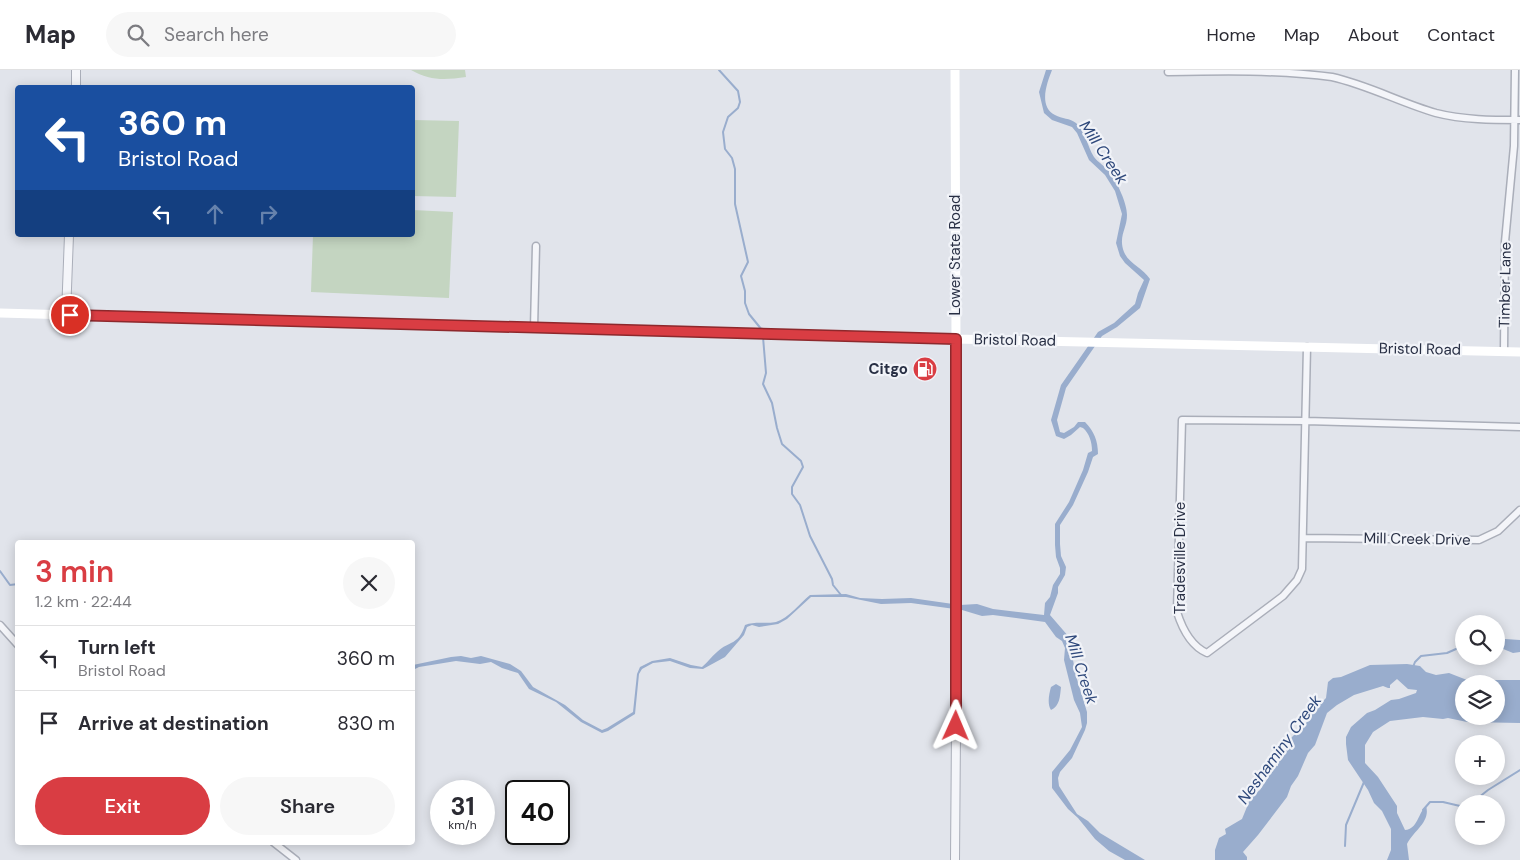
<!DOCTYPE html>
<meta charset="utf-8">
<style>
body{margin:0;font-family:"DM Sans",sans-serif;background:#f7f7f7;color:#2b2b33;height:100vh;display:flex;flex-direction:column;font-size:19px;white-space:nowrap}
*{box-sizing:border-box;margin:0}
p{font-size:16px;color:#7c7c81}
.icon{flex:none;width:28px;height:28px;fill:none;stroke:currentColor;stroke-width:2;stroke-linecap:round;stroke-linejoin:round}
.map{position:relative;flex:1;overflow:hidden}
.drawer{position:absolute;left:15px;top:470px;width:400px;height:305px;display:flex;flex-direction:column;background:#fff;border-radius:5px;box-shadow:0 2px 12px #0003}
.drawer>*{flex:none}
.top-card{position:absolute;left:15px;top:15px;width:400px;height:152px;border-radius:5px;box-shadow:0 2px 12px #0003;background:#1a4fa0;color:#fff;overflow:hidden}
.buttons{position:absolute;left:1455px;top:545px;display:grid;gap:10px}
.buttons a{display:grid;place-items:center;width:50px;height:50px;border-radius:50%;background:#fff;box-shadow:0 2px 12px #0003;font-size:25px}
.speed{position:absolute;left:430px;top:710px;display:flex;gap:10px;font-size:25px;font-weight:700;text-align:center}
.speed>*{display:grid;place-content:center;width:65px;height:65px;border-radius:50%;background:#fff;box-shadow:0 2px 12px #0003;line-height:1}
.speed small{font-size:12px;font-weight:400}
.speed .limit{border:2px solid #111;border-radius:8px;background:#fff;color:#111}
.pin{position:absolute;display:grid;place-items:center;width:42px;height:42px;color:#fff;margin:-21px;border:2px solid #fff;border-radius:50%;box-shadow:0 1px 5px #0007}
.me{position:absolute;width:55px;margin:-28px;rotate:1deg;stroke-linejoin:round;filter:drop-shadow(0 0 4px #0008)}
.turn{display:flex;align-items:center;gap:18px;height:105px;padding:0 20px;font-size:22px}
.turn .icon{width:65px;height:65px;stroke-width:2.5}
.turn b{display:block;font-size:35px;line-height:42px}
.lanes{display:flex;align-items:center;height:48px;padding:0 20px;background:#0003;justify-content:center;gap:25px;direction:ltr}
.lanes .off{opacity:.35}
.round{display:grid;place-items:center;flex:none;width:52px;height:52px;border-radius:26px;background:#f7f7f7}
.overview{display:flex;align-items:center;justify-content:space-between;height:85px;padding:0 20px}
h1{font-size:30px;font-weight:600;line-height:38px;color:#d93d43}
.primary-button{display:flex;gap:10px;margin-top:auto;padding:10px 20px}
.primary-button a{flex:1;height:58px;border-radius:30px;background:#d93d43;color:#fff;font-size:20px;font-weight:600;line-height:58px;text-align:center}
.primary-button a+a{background:#f7f7f7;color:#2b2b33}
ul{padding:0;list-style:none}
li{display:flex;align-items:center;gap:15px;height:65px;padding:0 20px;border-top:1px solid #e1e1e2}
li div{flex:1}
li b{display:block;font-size:19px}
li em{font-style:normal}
header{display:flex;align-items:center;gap:30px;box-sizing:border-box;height:70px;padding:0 25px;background:#fff;border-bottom:1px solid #e1e1e2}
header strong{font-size:24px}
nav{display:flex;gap:28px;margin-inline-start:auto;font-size:18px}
.search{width:350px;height:45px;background:#f7f7f7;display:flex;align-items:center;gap:12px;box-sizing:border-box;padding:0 18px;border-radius:28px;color:#7c7c81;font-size:19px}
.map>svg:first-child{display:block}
.green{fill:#c4d5c1}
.water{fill:#99adcd;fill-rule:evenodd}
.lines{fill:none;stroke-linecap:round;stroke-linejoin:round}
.stream{stroke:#99adcd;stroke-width:2}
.minor-casing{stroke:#aaaeb9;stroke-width:9}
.tertiary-casing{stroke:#aaaeb9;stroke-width:10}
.minor{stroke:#f4f5f9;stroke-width:6}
.tertiary{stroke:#f4f5f9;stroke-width:8}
.secondary{stroke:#fff;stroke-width:9}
.route-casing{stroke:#8d282c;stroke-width:12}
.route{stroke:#d93d43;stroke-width:9}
.labels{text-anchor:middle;stroke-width:4.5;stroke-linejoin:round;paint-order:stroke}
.street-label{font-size:15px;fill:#282f44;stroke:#f1f3f8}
.poi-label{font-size:15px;font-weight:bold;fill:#282f44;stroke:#f1f3f8;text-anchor:end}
.water-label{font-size:16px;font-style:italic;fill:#2e487b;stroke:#f1f3f8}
</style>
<header>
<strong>Map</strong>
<div class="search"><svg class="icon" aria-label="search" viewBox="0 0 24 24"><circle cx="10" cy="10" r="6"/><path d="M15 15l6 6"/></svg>Search here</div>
<nav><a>Home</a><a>Map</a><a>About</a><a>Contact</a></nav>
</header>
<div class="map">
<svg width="1520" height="790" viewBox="0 0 1520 790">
<rect width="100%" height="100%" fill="#e1e4eb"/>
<path class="green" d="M411 0H465L466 7C445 10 430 11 411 0Z
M413 50 459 51 456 127 413 126Z
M413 140 453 142 449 228 311 222 313 165H412Z"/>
<path class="water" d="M1046 0H1052C1047 13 1038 36 1055 45 1062 49 1070 48 1076 53 1086 62 1087 76 1094 87 1098 93 1106 96 1110 103 1117 112 1127 133 1127 145 1127 159 1118 166 1124 182 1129 194 1143 198 1150 209L1140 238 1117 257 1102 266 1066 318 1057 350 1060 362 1064 363 1074 357 1078 352H1085C1094 361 1098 371 1098 384L1093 387 1088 402 1073 435 1060 455V474L1061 486 1066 497 1065 505 1058 517V523L1050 545 1069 567 1074 580 1073 590 1076 606 1087 642V653L1085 660 1072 688 1060 702 1058 708 1059 716 1077 744 1088 751 1100 763 1145 790H1125L1109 781 1095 769 1078 748 1068 739 1052 718V702L1070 680 1082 657 1080 643 1074 630 1064 590 1065 578 1062 571 1056 567 1045 552 993 545 982 546 962 540 911 533 881 534 846 527H811L787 549 778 554 759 557 752 555 747 557 744 565 725 587 703 599 690 598 670 591 653 593 642 599 639 604 635 644 608 661 602 663 581 652 556 632 529 619 518 603 502 598 491 592 480 594 456 591 419 597 413 600V595L451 587 461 586 471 588 481 586 510 594 521 601 533 617 565 635 583 650 602 660 607 658 633 642 637 604 640 597 652 591 670 588 691 595 702 597C708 592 711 587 717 582 730 570 738 576 745 555 755 551 765 554 776 552 789 548 800 533 810 525L846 524 860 528 882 529 911 528 960 535 977 534 993 539 1044 545 1045 533 1050 527 1053 515 1060 504V498L1056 487 1055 475V454L1069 432 1083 400 1088 383 1092 381C1092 372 1089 363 1083 358L1080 357 1071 365 1064 369 1056 366 1051 350 1061 315 1098 262 1114 253 1135 234 1138 223 1144 210 1125 193 1120 186 1116 173 1122 144 1115 121 1105 105 1089 90 1077 63 1072 57 1052 50 1044 43 1039 22Z
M1505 569 1520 570V582L1513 583 1496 576V571Z
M1407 594 1420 596 1426 602 1436 605 1449 603 1467 610H1520V653L1467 652 1448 648 1443 649 1423 647 1390 651 1373 662 1365 675V693L1378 707 1397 736V743L1405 760C1418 759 1418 743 1426 736 1431 752 1413 761 1407 774L1409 790H1387L1391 780V759L1382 741 1374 733 1368 720 1348 690 1346 674V667L1351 657 1367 643 1375 640 1391 630 1399 629 1416 623 1417 620 1408 619 1397 609 1390 615V618H1388L1383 616 1354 625 1337 635 1327 643 1315 675 1308 683 1298 706 1291 716 1287 727 1258 765 1243 782 1247 787V790H1215V780L1219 768 1226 764 1225 759 1242 749 1251 727 1260 720 1268 708 1272 697 1278 696V692L1283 688V678L1285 674 1311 648V635L1316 629 1323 631 1326 628 1328 612 1333 608 1341 607 1370 595ZM1464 614H1496V646H1464Z
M1056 614 1061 617C1060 626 1060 636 1051 640 1047 634 1049 624 1051 617Z"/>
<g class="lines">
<path class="stream" d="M719 0 738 21 740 32 738 38 728 47 723 62 725 79 732 88 735 99V134L748 192 741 206 745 221V233L749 244 762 260
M763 267 766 303 763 314 772 333 777 358 782 374 801 391 803 397 792 417V424L800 435 810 466 832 509 833 515 841 525
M0 501 10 515 18 514
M1413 597 1415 592 1421 586 1447 583 1456 579
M1467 734 1473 732 1488 720 1520 700
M1423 740 1430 732H1443L1460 736 1464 735
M1345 776 1346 755 1364 712"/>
<defs>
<path id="minor" d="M1168 2C1222 1 1279 0 1332 7 1368 15 1401 33 1436 43 1463 50 1493 50 1520 50
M534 258 536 176
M1307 277 1302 499 1297 510 1283 526 1207 583C1191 576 1182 558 1177 542L1182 350 1306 351 1520 357
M1504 281 1505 172 1514 76 1515 0
M1303 468 1479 470 1498 461 1520 440
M0 555 18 575
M273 772 296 790"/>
<path id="tertiary" d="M76 18V0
M66 245 69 165
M955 790 957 533 956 269"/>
</defs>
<use href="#minor" class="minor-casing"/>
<use href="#tertiary" class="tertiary-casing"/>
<use href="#minor" class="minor"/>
<use href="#tertiary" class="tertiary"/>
<path class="secondary" d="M955 0 956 269
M0 243 956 269 1520 282"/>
</g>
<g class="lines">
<defs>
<path id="route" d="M70 245 956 269V656"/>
</defs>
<use href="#route" class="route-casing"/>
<use href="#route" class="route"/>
</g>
<defs>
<symbol id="fuel-disc" viewBox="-11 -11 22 22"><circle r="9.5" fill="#d93d43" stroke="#f1f3f8"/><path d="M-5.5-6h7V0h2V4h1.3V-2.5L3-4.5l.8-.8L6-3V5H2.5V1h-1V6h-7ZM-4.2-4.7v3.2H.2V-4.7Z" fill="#fff"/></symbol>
</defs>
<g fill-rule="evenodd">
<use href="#fuel-disc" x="911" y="285" width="28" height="28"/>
</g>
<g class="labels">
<g class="street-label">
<text transform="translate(955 185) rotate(-90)" y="5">Lower State Road</text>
<text transform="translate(1505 215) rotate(-89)" y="5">Timber Lane</text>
<text transform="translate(1015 270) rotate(1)" y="5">Bristol Road</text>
<text transform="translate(1420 279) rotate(1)" y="5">Bristol Road</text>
<text transform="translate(1417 469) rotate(1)" y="5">Mill Creek Drive</text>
<text transform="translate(1180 488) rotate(-90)" y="5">Tradesville Drive</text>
</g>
<g class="poi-label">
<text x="908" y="304">Citgo</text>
</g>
<g class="water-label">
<text transform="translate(1104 82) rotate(56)" y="6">Mill Creek</text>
<text transform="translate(1082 599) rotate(72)" y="6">Mill Creek</text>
<text transform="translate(1279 679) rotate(-54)" y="6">Neshaminy Creek</text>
</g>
</g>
</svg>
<div class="buttons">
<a><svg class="icon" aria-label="search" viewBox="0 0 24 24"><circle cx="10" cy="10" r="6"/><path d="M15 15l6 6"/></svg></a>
<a><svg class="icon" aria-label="layers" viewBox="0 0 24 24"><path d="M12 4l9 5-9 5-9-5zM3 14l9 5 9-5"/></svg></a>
<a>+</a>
<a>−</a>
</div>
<div class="speed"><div>31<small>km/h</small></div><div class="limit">40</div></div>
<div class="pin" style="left:70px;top:245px;background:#d93025"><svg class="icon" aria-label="arrive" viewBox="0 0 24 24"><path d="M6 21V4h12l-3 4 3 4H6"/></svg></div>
<svg class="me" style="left:956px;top:656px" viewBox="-20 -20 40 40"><path d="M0-17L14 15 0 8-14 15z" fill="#d93d43" stroke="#fff" stroke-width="4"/></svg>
<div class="top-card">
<div class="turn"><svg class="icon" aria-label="left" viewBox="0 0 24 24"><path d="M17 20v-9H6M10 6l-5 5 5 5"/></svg><div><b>360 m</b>Bristol Road</div></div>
<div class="lanes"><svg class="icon" aria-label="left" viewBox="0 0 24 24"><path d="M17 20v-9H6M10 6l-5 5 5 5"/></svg><svg class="icon off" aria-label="ahead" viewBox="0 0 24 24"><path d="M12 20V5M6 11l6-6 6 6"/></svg><svg class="icon off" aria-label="right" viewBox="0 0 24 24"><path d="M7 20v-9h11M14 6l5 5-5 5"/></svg></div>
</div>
<section class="drawer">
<div class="overview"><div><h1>3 min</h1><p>1.2 km · 22:44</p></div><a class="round"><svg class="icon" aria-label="close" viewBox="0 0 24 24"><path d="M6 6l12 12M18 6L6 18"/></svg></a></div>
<ul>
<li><svg class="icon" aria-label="left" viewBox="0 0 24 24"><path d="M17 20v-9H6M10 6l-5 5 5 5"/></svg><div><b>Turn left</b><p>Bristol Road</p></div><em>360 m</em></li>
<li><svg class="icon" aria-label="arrive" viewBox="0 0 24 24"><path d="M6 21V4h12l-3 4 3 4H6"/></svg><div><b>Arrive at destination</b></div><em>830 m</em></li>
</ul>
<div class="primary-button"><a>Exit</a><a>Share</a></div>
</section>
</div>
